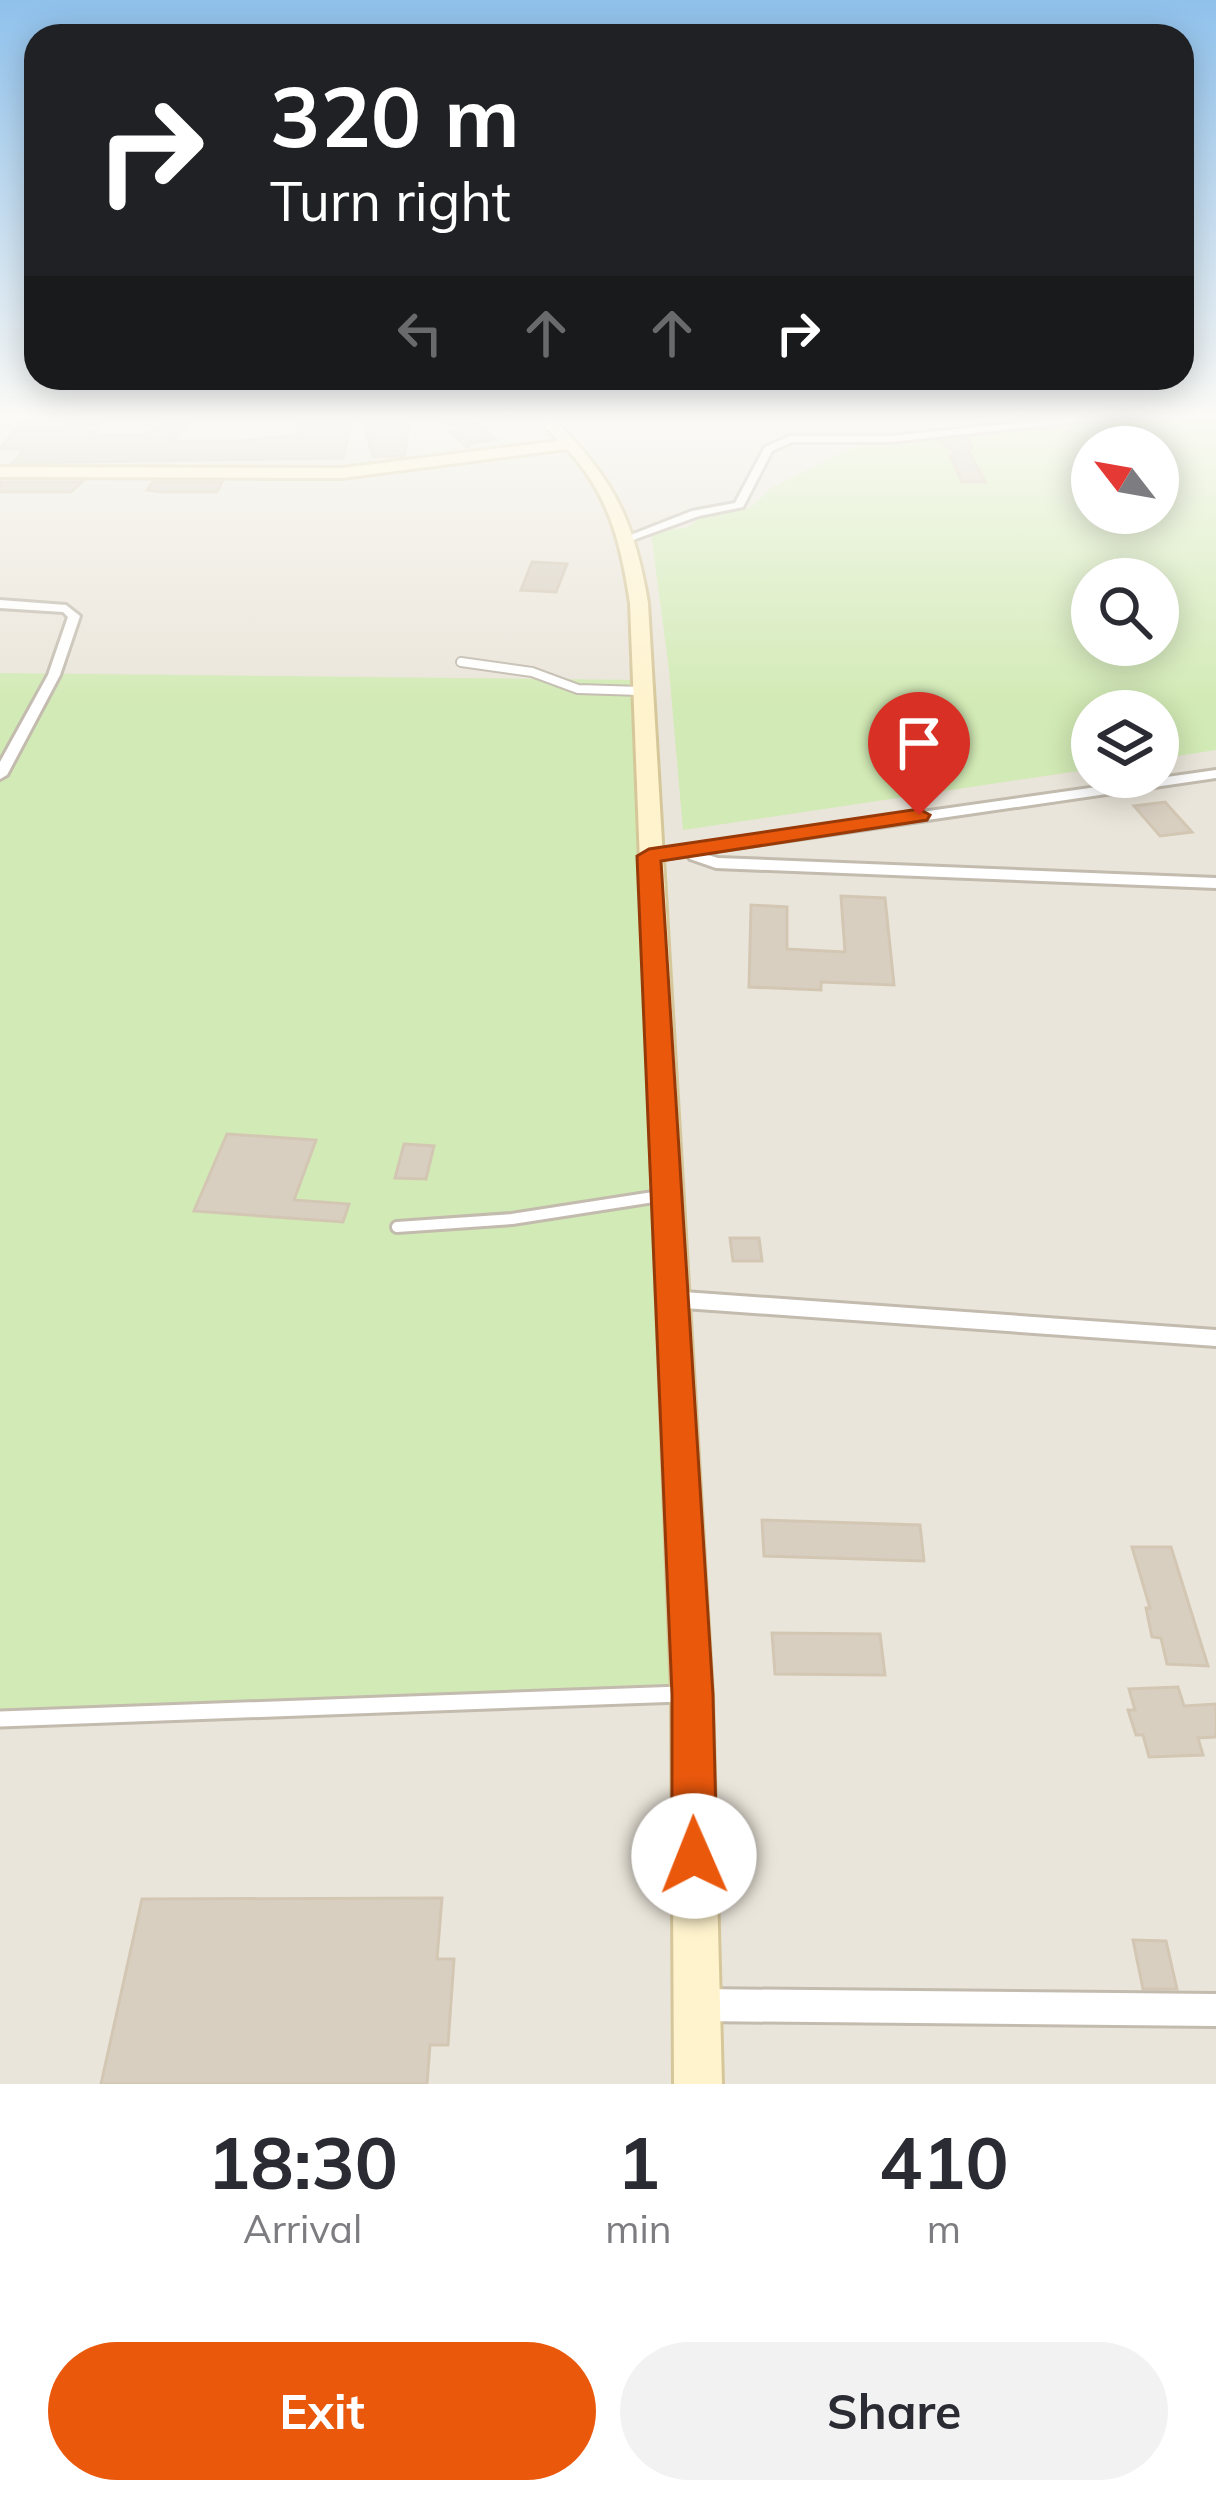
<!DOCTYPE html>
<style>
body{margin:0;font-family:Mulish,sans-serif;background:#f2f2f3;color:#2b2b33;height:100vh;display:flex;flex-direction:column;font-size:45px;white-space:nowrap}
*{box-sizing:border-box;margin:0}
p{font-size:39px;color:#7c7c81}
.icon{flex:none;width:66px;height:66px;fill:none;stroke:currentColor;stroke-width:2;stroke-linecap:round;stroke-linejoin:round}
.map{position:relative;height:2084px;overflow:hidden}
.sheet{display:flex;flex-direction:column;background:#fff;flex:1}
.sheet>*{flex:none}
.banner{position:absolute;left:24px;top:24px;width:1170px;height:366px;border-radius:36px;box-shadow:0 6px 30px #0003;background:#202124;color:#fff;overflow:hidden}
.needle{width:78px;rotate:301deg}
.buttons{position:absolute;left:1071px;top:426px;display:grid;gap:24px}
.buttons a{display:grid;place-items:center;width:108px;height:108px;border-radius:50%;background:#fff;box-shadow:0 6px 30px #0003;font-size:60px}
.pin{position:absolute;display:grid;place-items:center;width:102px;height:102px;color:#fff;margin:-123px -51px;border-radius:50% 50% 50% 0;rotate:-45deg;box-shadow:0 0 12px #0007}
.pin .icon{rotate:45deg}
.me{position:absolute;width:132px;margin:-66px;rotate:359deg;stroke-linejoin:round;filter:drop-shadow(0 0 9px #0008)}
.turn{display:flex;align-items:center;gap:42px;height:252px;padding:0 48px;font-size:54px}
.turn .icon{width:156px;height:156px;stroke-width:2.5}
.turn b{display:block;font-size:84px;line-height:102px}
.lanes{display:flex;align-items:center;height:114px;padding:0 48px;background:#0003;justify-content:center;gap:60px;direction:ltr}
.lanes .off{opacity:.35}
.eta{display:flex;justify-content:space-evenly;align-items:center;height:204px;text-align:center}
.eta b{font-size:72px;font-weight:700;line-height:84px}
.action{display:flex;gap:24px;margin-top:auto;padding:24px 48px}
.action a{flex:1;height:138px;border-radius:72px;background:#ea580c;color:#fff;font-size:48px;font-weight:700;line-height:138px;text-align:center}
.action a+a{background:#f2f2f3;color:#2b2b33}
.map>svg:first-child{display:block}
.residential{fill:#eae5da;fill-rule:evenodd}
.green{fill:#d2eab5;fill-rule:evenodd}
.building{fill:#d8cfc1;stroke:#d3c7b4;stroke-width:3}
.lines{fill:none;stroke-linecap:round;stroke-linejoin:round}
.service-far2-casing{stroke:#c2bbae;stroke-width:12}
.service-far1-casing{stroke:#c2bbae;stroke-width:16}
.service-casing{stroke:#c2bbae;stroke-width:21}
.minor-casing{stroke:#c2bbae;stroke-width:6}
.secondary-casing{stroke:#d6c79b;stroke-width:6}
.service-far2{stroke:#fff;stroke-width:8}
.service-far1{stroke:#fff;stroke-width:10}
.service{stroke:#fff;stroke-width:15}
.minor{fill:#fff;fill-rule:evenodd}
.secondary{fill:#fff3cd;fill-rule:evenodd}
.route{fill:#ea580c;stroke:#983908;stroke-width:3}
</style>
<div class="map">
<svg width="1216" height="2084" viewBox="0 0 1216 2084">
<rect width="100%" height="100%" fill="#f6f3ec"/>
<path class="residential" d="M0 415H1216V2084H0ZM1092 447H1158V513H1092ZM1092 579H1158V645H1092ZM1092 711H1158V777H1092Z"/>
<path class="green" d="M1123 415H1216V750L1158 759V711H1092V769L683 830 669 670 651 533 688 527 702 516 750 508 771 488 851 448ZM1092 447H1158V513H1092ZM1092 579H1158V645H1092Z
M0 673 643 680 681 1698 0 1719Z"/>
<path class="building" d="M304 415H354L343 458 13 463 25 449H0L24 419H105L93 435H148L166 416 194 417 172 441H241L297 435Z
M431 415H468L469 424 477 423 496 440 470 443 468 448Z
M361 416H409L405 456 373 457Z
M967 438 972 448H967L985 482H962L950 456 957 455 940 441Z
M0 482H82L71 492H0Z
M153 482H222L217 492H161L147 490Z
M532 562 567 564 556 592 521 590Z
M1165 802 1192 832 1160 836 1134 806Z
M841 896 885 898 894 985 821 982V990L749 987 751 905 787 907V949L845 952Z
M227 1134 316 1140 294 1200 349 1204 343 1222 194 1211Z
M404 1144 434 1146 426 1179 395 1178Z
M730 1238H759L762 1261H733Z
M762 1520 920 1525 924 1561 764 1556Z
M1132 1547H1171L1208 1666 1167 1664 1161 1638 1152 1637 1146 1608H1150Z
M772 1633 880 1634 885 1675 775 1674Z
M1178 1687 1184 1706 1216 1704V1737L1198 1738 1203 1755 1149 1757 1143 1735H1136L1128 1710H1135L1129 1689Z
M442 1898 437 1959H454L448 2045H430L427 2084H101L142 1899Z
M1133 1940 1166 1941 1177 1989H1143Z"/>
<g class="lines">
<defs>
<path id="service-far2" d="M461 662 532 672 578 689 641 691"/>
<path id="service-far1" d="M397 1227 512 1219 660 1196"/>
<path id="service" d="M0 1719 681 1694"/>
<path id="minor" d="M1091 415H1120L1115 418 890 442H792L772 451 743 507 699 516 633 540 623 538 692 511 735 503 765 447 790 436H890Z
M0 600 66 605 80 616 60 675 7 775 0 779V762L48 675 68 617 63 612 0 608Z
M1216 770V778L701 853 718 858 1216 878V888L716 868 690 859 688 855 649 861 641 856 649 851Z
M670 1291 1216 1330V1346L670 1307 662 1305 659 1299 662 1293Z
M699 1989 1216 1994V2026L699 2021 688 2016 683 2005 688 1994Z"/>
<path id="secondary" d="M534 415H549C611 475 634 517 648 603L712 1695 722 2084H674L672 1695 630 603C621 543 609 494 567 449L342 478 0 477V467L342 468 559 441Z"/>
</defs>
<use href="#service-far2" class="service-far2-casing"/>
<use href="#service-far1" class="service-far1-casing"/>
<use href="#service" class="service-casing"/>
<use href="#minor" class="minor-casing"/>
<use href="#secondary" class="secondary-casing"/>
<use href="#service-far2" class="service-far2"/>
<use href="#service-far1" class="service-far1"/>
<use href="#service" class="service"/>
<use href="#minor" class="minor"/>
<use href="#secondary" class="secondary"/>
</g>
<linearGradient id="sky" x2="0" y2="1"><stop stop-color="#8fc1ec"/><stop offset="0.59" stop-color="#fbfaf6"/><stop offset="1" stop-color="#fbfaf6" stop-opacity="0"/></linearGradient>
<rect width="1216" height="706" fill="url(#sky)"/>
<path class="route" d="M919 809 930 815 927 820 661 861 713 1695 717 1856 710 1871 694 1877 679 1871 672 1856V1695L637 856 649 849Z"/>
</svg>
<div class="buttons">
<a><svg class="needle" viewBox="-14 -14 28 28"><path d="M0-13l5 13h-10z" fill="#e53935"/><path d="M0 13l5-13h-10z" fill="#7c7c81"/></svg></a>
<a><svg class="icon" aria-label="search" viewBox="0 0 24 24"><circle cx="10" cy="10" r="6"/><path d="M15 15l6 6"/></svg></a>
<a><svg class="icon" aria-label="layers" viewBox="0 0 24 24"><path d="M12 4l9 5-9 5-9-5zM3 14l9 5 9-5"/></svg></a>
</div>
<div class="pin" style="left:919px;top:815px;background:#d93025"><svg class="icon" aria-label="arrive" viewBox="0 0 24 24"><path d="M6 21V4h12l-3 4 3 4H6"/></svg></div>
<svg class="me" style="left:694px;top:1856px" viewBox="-20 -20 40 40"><circle r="19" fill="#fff"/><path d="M0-13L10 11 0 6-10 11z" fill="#ea580c"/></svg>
<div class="banner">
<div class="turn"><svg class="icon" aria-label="right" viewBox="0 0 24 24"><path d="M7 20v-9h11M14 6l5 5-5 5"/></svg><div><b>320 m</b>Turn right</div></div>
<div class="lanes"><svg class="icon off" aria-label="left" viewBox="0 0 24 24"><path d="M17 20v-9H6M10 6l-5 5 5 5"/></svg><svg class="icon off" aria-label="ahead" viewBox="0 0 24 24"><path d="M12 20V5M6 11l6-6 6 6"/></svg><svg class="icon off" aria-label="ahead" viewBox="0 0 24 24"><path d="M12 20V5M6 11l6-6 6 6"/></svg><svg class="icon" aria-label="right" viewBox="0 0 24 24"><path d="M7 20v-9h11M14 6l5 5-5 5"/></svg></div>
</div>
</div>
<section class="sheet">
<div class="eta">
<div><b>18:30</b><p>Arrival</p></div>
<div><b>1</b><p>min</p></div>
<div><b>410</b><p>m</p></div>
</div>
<div class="action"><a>Exit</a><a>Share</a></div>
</section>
